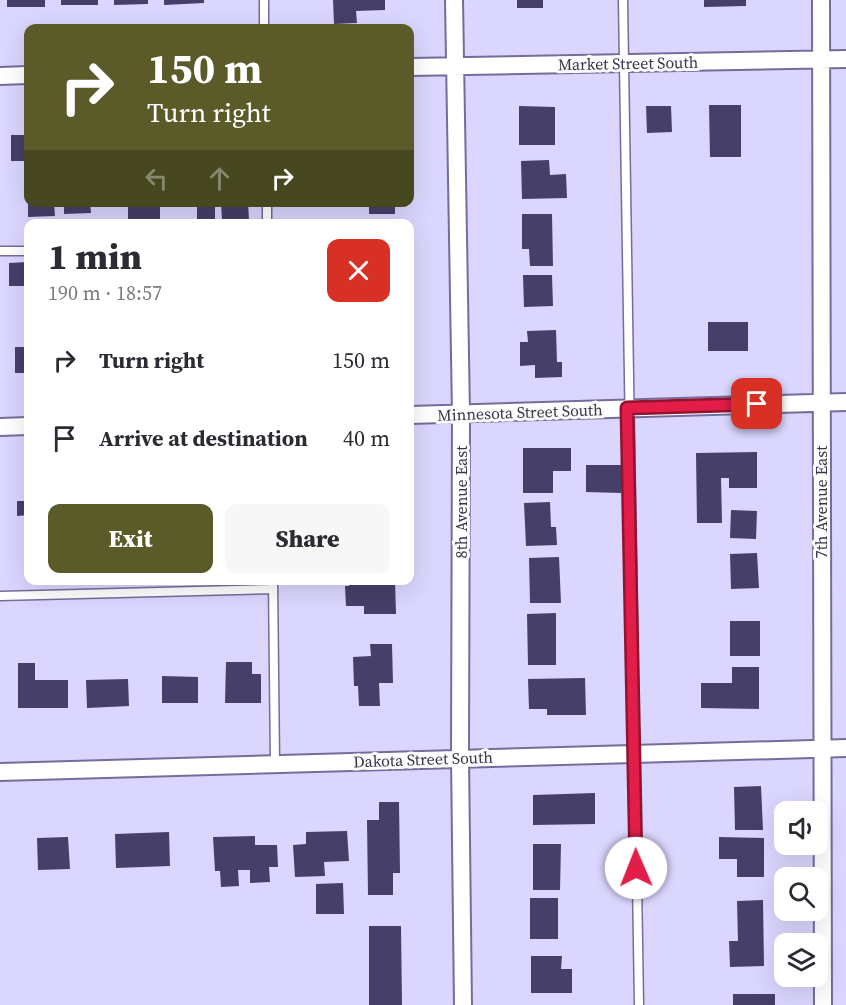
<!DOCTYPE html>
<meta charset="utf-8">
<style>
body{margin:0;font-family:"Source Serif 4",serif;background:#f7f7f7;color:#2b2b33;height:100vh;display:flex;flex-direction:column;font-size:22px;white-space:nowrap}
*{box-sizing:border-box;margin:0}
p{font-size:20px;color:#7c7c81}
.icon{flex:none;width:33px;height:33px;fill:none;stroke:currentColor;stroke-width:2;stroke-linecap:round;stroke-linejoin:round}
.map{position:relative;flex:1;overflow:hidden}
.details{position:absolute;left:24px;top:219px;width:390px;height:366px;display:flex;flex-direction:column;background:#fff;border-radius:12px;box-shadow:0 6px 24px #0002}
.details>*{flex:none}
.banner{position:absolute;left:24px;top:24px;width:390px;height:183px;border-radius:12px;box-shadow:0 6px 24px #0002;background:#5a5b29;color:#fff;overflow:hidden}
.fabs{position:absolute;left:774px;top:801px;display:grid;gap:12px}
.fabs a{display:grid;place-items:center;width:54px;height:54px;border-radius:12px;background:#fff;box-shadow:0 6px 24px #0002;font-size:30px}
.pin{position:absolute;display:grid;place-items:center;width:51px;height:51px;color:#fff;margin:-26px;border-radius:12px;box-shadow:0 3px 9px #0006}
.me{position:absolute;width:66px;margin:-33px;rotate:359deg;stroke-linejoin:round;filter:drop-shadow(0 0 4px #0008)}
.turn{display:flex;align-items:center;gap:21px;height:126px;padding:0 24px;font-size:27px}
.turn .icon{width:78px;height:78px;stroke-width:2.5}
.turn b{display:block;font-size:42px;line-height:51px}
.lanes{display:flex;align-items:center;height:57px;padding:0 24px;background:#0003;justify-content:center;gap:30px;direction:ltr}
.lanes .off{opacity:.35}
.round{display:grid;place-items:center;flex:none;width:63px;height:63px;border-radius:12px;background:#f7f7f7}
.head{display:flex;align-items:center;justify-content:space-between;height:102px;padding:0 24px}
h1{font-size:36px;font-weight:800;line-height:45px}
.action{display:flex;gap:12px;margin-top:auto;padding:12px 24px}
.action a{flex:1;height:69px;border-radius:12px;background:#5a5b29;color:#fff;font-size:24px;font-weight:800;line-height:69px;text-align:center}
.action a+a{background:#f7f7f7;color:#2b2b33}
ul{padding:0;list-style:none}
li{display:flex;align-items:center;gap:18px;height:78px;padding:0 24px}
li div{flex:1}
li b{display:block;font-size:22px}
li em{font-style:normal}
.map>svg:first-child{display:block}
.building{fill:#463f69}
.lines{fill:none;stroke-linecap:round;stroke-linejoin:round}
.service-casing{stroke:#746d9b;stroke-width:11}
.minor-casing{stroke:#746d9b;stroke-width:20}
.service{stroke:#fff;stroke-width:8}
.minor{stroke:#fff;stroke-width:16}
.route-casing{stroke:#92132f;stroke-width:15}
.route{stroke:#e11d48;stroke-width:10}
.labels{text-anchor:middle;stroke-width:6;stroke-linejoin:round;paint-order:stroke}
.street-label{font-size:16px;fill:#383549;stroke:#fcfcfc}
</style>
<div class="map">
<svg width="846" height="1005" viewBox="0 0 846 1005">
<rect width="100%" height="100%" fill="#dad6fe"/>
<path class="building" d="M7 0H45V7H7Z
M61 0H98V5H61Z
M114 0H148V4L114 5Z
M164 0H204V3L164 5Z
M333 0H385V10L356 11 357 23 334 24Z
M517 0H543V8H517Z
M704 0H746V6L704 7Z
M709 105H741V157H710Z
M519 106 555 107V145H519Z
M646 106H671L672 132 647 133Z
M11 135H28V161H11Z
M549 160 550 175 566 174 567 198 522 199 521 161Z
M28 202H54L55 216 28 217Z
M64 202H90L91 213 64 214Z
M128 202H160V223H128Z
M197 202H215V220H197Z
M221 202H248L249 220 222 221Z
M369 202H395V214H369Z
M522 214H552L553 266H530L529 249H522Z
M28 262V286H9V263Z
M523 275H552L553 306 524 307Z
M708 322H748V351H708Z
M556 330 557 362H562V377L535 378V365L520 366V342H528L527 331Z
M15 347H28V373H15Z
M523 448H571V471H553V493H523Z
M757 452V488H729V478H721L722 523H697L696 453Z
M586 465H621V493L586 492Z
M17 501H28V515L17 516Z
M550 502 551 527H556L557 545 526 546 524 503Z
M731 510 757 511 756 539 730 538Z
M757 553 759 588 731 589 730 554Z
M559 557 561 603H530L529 558Z
M349 580H395L396 614H364V606H346L345 586H349Z
M556 613V665H528L527 614Z
M730 621H760V656H730Z
M370 644H392L393 683H379L380 706H359L358 686H354L353 657 371 656Z
M226 662H252V674H261V703H225Z
M18 663H35V680H68V708H18Z
M732 667H759V709L701 708V683H732Z
M162 676 198 677V703H162Z
M585 678 586 715H547V709H529L528 679Z
M128 679 129 706 87 708 86 680Z
M761 786 763 830H735L734 787Z
M595 793V824L533 825V795Z
M379 802H399L400 873H393V895H368L367 820H379Z
M347 831 349 861 324 862 325 876 295 877 293 845 306 844V832Z
M169 832 170 866 116 868 115 834Z
M255 836V845H277L278 867H269L270 882 250 883V870H238L239 886 221 887 220 871H215L213 837Z
M68 837 70 869 38 870 37 838Z
M719 837 764 838V877H737V859H719Z
M533 844H561L560 890H533Z
M343 883 344 914H316V884Z
M530 898H558V939H530Z
M763 900 764 966 730 967 729 941H738L737 901Z
M369 926H401L402 1005H369Z
M531 956H562L561 969H572V993H531Z
M733 994H775V1005H733Z"/>
<g class="lines">
<defs>
<path id="service" d="M264 0V28
M623 0 639 1005
M267 202V224
M0 251H28
M273 580 275 764
M0 596 273 589"/>
<path id="minor" d="M454 0 461 414 460 758 463 1005
M821 0 823 1005
M410 67 846 59
M0 76 28 75
M410 415 846 402
M0 427 28 426
M0 772 846 748"/>
</defs>
<use href="#service" class="service-casing"/>
<use href="#minor" class="minor-casing"/>
<use href="#service" class="service"/>
<use href="#minor" class="minor"/>
</g>
<g class="lines">
<defs>
<path id="route" d="M636 868 627 408 757 404"/>
</defs>
<use href="#route" class="route-casing"/>
<use href="#route" class="route"/>
</g>
<g class="labels">
<g class="street-label">
<text transform="translate(628 63) rotate(-1)" y="6">Market Street South</text>
<text transform="translate(520 412) rotate(-2)" y="6">Minnesota Street South</text>
<text transform="translate(461 502) rotate(-90)" y="6">8th Avenue East</text>
<text transform="translate(821 502) rotate(-90)" y="6">7th Avenue East</text>
<text transform="translate(423 759) rotate(-2)" y="6">Dakota Street South</text>
</g>
</g>
</svg>
<div class="fabs">
<a><svg class="icon" aria-label="sound" viewBox="0 0 24 24"><path d="M4 9h4l5-4v14l-5-4H4zM17 9q2 3 0 6"/></svg></a>
<a><svg class="icon" aria-label="search" viewBox="0 0 24 24"><circle cx="10" cy="10" r="6"/><path d="M15 15l6 6"/></svg></a>
<a><svg class="icon" aria-label="layers" viewBox="0 0 24 24"><path d="M12 4l9 5-9 5-9-5zM3 14l9 5 9-5"/></svg></a>
</div>
<div class="pin" style="left:757px;top:404px;background:#d93025"><svg class="icon" aria-label="arrive" viewBox="0 0 24 24"><path d="M6 21V4h12l-3 4 3 4H6"/></svg></div>
<svg class="me" style="left:636px;top:868px" viewBox="-20 -20 40 40"><circle r="19" fill="#fff"/><path d="M0-13L10 11 0 6-10 11z" fill="#e11d48"/></svg>
<div class="banner">
<div class="turn"><svg class="icon" aria-label="right" viewBox="0 0 24 24"><path d="M7 20v-9h11M14 6l5 5-5 5"/></svg><div><b>150 m</b>Turn right</div></div>
<div class="lanes"><svg class="icon off" aria-label="left" viewBox="0 0 24 24"><path d="M17 20v-9H6M10 6l-5 5 5 5"/></svg><svg class="icon off" aria-label="ahead" viewBox="0 0 24 24"><path d="M12 20V5M6 11l6-6 6 6"/></svg><svg class="icon" aria-label="right" viewBox="0 0 24 24"><path d="M7 20v-9h11M14 6l5 5-5 5"/></svg></div>
</div>
<section class="details">
<div class="head"><div><h1>1 min</h1><p>190 m · 18:57</p></div><a class="round" style="background:#d93025;color:#fff"><svg class="icon" aria-label="close" viewBox="0 0 24 24"><path d="M6 6l12 12M18 6L6 18"/></svg></a></div>
<ul>
<li><svg class="icon" aria-label="right" viewBox="0 0 24 24"><path d="M7 20v-9h11M14 6l5 5-5 5"/></svg><div><b>Turn right</b></div><em>150 m</em></li>
<li><svg class="icon" aria-label="arrive" viewBox="0 0 24 24"><path d="M6 21V4h12l-3 4 3 4H6"/></svg><div><b>Arrive at destination</b></div><em>40 m</em></li>
</ul>
<div class="action"><a>Exit</a><a>Share</a></div>
</section>
</div>
